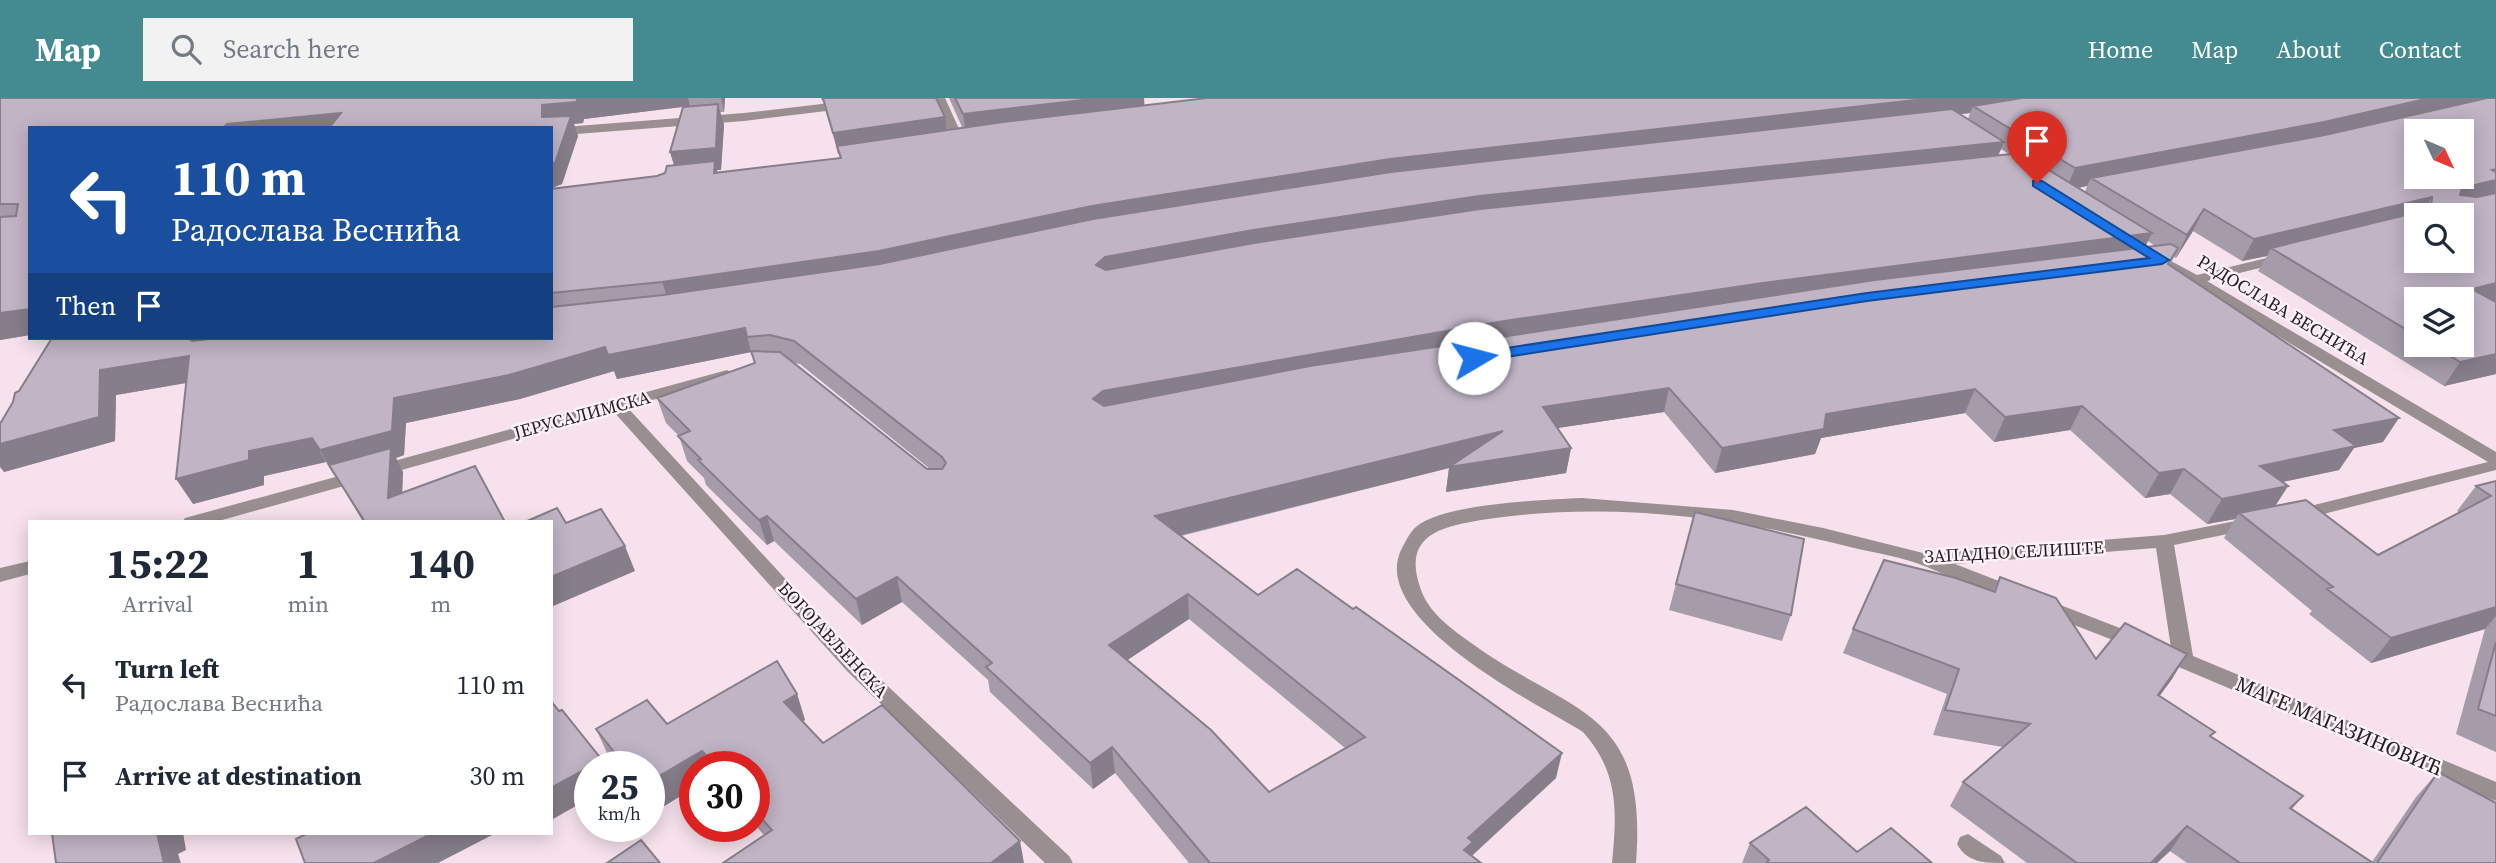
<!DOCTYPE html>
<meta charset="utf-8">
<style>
body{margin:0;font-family:"Source Serif 4",serif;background:#f2f2f3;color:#1f2937;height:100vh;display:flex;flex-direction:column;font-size:26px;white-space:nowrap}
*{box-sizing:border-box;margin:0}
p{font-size:23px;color:#747a83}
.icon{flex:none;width:38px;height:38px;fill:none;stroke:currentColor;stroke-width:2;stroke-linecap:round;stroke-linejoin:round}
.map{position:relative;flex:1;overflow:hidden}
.panel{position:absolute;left:28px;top:422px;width:525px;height:315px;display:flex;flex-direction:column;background:#fff;border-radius:0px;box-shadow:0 4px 18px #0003}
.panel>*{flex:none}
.hud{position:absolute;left:28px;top:28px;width:525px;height:214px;border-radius:0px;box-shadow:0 4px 18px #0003;background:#1a4fa0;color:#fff;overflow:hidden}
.needle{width:46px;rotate:134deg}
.fabs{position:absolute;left:2404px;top:21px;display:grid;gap:14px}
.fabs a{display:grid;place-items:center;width:70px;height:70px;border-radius:0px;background:#fff;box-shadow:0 4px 18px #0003;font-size:35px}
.speed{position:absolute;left:574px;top:653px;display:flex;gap:14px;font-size:35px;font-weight:700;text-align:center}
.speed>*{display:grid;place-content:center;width:91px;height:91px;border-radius:50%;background:#fff;box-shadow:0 4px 18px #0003;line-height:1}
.speed small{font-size:18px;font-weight:400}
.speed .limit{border:10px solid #d22;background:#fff;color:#111}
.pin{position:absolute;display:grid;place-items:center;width:60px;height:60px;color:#fff;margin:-72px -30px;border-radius:50% 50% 50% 0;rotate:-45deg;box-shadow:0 0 7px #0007}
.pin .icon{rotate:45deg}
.me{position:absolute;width:77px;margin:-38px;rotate:82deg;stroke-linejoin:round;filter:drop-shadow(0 0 5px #0008)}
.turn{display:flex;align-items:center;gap:24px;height:147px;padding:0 28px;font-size:32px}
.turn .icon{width:91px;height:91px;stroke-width:2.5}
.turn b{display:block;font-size:49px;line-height:60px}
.then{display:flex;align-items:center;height:66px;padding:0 28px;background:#0003;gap:14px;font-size:26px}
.eta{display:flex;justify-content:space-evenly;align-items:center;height:119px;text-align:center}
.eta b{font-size:42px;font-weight:700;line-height:49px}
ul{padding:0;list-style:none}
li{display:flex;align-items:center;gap:21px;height:91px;padding:0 28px}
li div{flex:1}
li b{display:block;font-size:26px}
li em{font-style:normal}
header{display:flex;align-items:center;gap:42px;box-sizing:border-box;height:98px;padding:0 35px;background:#438b90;color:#fff}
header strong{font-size:33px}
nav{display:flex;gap:38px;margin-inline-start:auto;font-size:24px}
.search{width:490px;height:63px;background:#f2f2f3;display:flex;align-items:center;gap:18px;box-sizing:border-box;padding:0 24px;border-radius:0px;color:#747a83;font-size:26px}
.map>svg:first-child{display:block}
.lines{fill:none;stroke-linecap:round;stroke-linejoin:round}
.lane{fill:#998f90;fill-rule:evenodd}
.street{fill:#998f90;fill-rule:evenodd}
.wall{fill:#a59ba9;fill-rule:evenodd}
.shaded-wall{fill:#867e8a}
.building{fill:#c0b4c5;stroke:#867e8a;stroke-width:2;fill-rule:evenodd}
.route{fill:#1a73e8;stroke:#114b97;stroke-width:2}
.labels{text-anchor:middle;stroke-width:5;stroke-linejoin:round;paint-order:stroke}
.street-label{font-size:18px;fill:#251e22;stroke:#fef1f8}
.near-street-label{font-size:21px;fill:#251e22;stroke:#fef1f8}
</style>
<header>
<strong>Map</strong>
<div class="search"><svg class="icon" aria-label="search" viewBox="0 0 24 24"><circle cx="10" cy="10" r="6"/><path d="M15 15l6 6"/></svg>Search here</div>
<nav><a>Home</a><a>Map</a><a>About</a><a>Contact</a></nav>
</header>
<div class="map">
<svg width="2496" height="765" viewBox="0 0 2496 765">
<rect width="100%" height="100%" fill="#f6e1ec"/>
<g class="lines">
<path class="lane" d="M1968 736 2001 758 2005 765C1985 765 1967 765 1957 746L1960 739Z"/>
<path class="street" d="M933 0H945L965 44 963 47 959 48 953 44Z
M847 3 853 7 851 10 744 23 551 38V30L744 15Z
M2156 155 2197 177 2283 156 2288 157V163L2207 183 2496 354V372L2296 423 2290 421 2287 417 2290 413 2488 364 2151 162V156Z
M727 272 735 277 733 280 627 309 861 563 1069 758 1073 765H1045L847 573 613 313 215 424H182L185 420Z
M1582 400 1733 412 1823 430 1927 456 2164 437 2251 420 2257 422 2260 426 2257 430 2174 447 2193 558 2496 684V703L2155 559 2152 554 2155 549 2162 547 2171 550 2156 450 1955 466 2022 492 2025 497 2022 502 2015 504C1985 495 1955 481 1927 469 1903 459 1875 455 1850 449 1732 419 1609 403 1488 421 1444 428 1400 435 1421 492 1429 514 1449 529 1467 542 1572 619 1648 607 1636 765H1612C1617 714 1619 674 1583 634 1537 606 1365 520 1402 450 1408 439 1412 429 1425 423 1461 405 1541 402 1582 400Z
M30 463V476L0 484V470Z
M2045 501 2143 539 2146 544 2143 549 2136 551 2038 513 2035 508 2038 503Z"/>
</g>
<path class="wall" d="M0 0H725L724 14H720L724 27 721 72H717L718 75 840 60 826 15 823 3H822L821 0H936L947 32 962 29 949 0H1144V7L2496 0V276L2444 288 2258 173 2267 158 2242 163 2193 133 2176 160 2174 159 2170 167 2383 344 2354 350 2339 372 2282 384 2288 388 2275 408 2378 457 2459 414 2457 413 2476 388 2496 383V654L2456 636 2485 531 2371 565 2309 516 2312 513 2224 440 2235 421 2207 426 2170 396 2145 400 2070 332 1994 344 1965 315 1821 340 1815 356 1715 375 1664 314 1557 330 1571 350 1566 375 1446 394 1449 370 1181 438 1258 497 1556 680 1472 758 1481 765H1189L1115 675 1093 691 990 594 988 582 902 504 862 527 774 443 767 447 706 387 704 380 687 363 679 338 666 325 657 300 755 265 751 254 617 281 614 273 520 301 406 325 404 357 396 360 403 374 402 395 505 424H363L335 377H334L326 364 264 378V387L193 406 186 285 116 297 115 343 4 374 13 304 551 240V30H30V237L0 242ZM690 8 670 54 674 67 665 75 657 78 554 90V89L562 86 578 38 574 26 583 25 584 21ZM1970 15 1968 21 1960 16ZM2001 51 2009 56 1998 57ZM2087 88 2085 94 2078 90ZM2148 143 2155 148 2145 149ZM2417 201 2462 247H2417ZM794 265 800 266 930 371H927ZM1189 521 1345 650 1269 694 1127 562Z
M1695 414 1791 517 1782 543 1669 512Z
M2000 479 2096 561 2172 581 2159 598 2211 639 2303 698 2292 711 2372 764 2416 699 2438 674 2496 765H2187L2170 753 2157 765H2027L1950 708 1963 684 2003 649 1933 637 1947 596 1843 555 1853 531 1993 493Z
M797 596 805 622 803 623 823 645 1020 743 764 737 754 726V668H695V689L653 715 649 710V668H617L608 657 596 631 667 626Z
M1750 745 1857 754 1932 765H1742Z"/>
<path class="shaded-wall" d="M578 0H688L690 8 584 21 583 25 574 26 578 38 562 86 554 89 558 100 551 108V65L542 19V7Z
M721 0H725L724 14Z
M1100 0H1144L1145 16 966 37 963 16Z
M1933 0H2064L1973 8 1970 15 1947 18 670 207 662 184 1092 108 1390 61Z
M2430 0H2496L2312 45 2091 80 2087 88 2066 92 2075 70Z
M718 6 724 27 721 72H717L721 85 677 76 670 54Z
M341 15 348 30H223L227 26Z
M945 19 948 40 837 48 839 56H838L833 35Z
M2004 44 1995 65 1107 182 1096 167 1105 159 1253 132 1479 98Z
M2496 71V96L2448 113 2462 90 2492 72Z
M2432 99 2421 117 2271 150 2267 158 2242 163 2254 141Z
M2204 111 2193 133 2176 160 2187 137Z
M2152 135 2141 157 1106 317 1093 301 1103 293 1498 224 1763 185Z
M2496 185V205L2472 191Z
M30 211V237L0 242V215Z
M745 230 751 254 617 281 614 273 520 301 406 325 404 357 396 360 403 374 401 424 329 367 335 377H334L320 352 394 300 605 249Z
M184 240H315L196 260Z
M2496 256V276L2444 288 2460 264Z
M189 258 203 282 116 297 115 343 4 374 0 369V346L100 272Z
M1669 290 1664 314 1538 333 1543 309Z
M1975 291 1965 315 1821 340 1815 356 1715 375 1722 350 1826 316Z
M2082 308 2070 332 1994 344 2005 319Z
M2399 320 2383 344 2354 350 2339 372 2245 392 2260 368 2334 332Z
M1503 333 1571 350 1566 375 1446 394 1449 370 1157 443 1155 418Z
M312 340 326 364 264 378V387L193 406 176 381 249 353Z
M2184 371 2170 396 2145 400 2159 375Z
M2288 388 2272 413 2239 415 2235 421 2207 426 2222 401Z
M767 418 774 443 767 447 759 422Z
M625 448 635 473 551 509V479Z
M897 479 902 504 862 527 856 501Z
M1188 496 1189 521 1111 573 1109 547Z
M2496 509V518L2485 531 2371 565 2391 540Z
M2187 556 2172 581 2142 622 2158 597Z
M797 596 805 622 793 629 784 604Z
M1112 649 1115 675 1093 691 1090 665Z
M702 653 709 668H695V689L653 715 649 707V684Z
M1562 655 1556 680 1470 759 1464 752 1468 740Z
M602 662 605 668H590V700L553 721 551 719V690Z
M2187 728 2170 753 2157 765H2151Z
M157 735H183L186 752 178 756 181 765H164Z
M433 735H496L438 765H374Z
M1020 743 1024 765H991Z"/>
<path class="building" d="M0 0H578L576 4 542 7V19L571 18 555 65H551V30H329L341 15 227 26 223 30H30V211L0 215V119L16 118 18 106H0Z
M823 0H936L945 19 833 35Z
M955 0H1100L963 16Z
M1207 0H1933L1390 61 1092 108 879 153 662 184 551 195V91L657 78 665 75 667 68 715 63 714 75 841 60 837 48 1003 24Z
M2022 0H2430L2324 24 2075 70 1973 8Z
M2487 0H2496V71L2492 72 2496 74V82L2462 90 2460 97 2477 99 2496 95V185L2472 191 2496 204V256L2460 264 2432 247H2462V201H2417V238L2271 150 2431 111 2432 99 2254 141 2204 111 2187 137 2091 80 2325 37ZM2417 33H2462V79H2417ZM2417 117H2462V163H2417Z
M718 6 716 50 670 54 683 9Z
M1952 11 2004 44 1479 98 1253 132 1105 159 1096 167 1106 172 1254 145 1480 111 2021 55 2152 135 1763 185 1498 224 1103 293 1093 301 1104 308 1310 268 1875 182 2171 146 2178 150 2168 166 2399 320 2334 332 2356 348 2260 368 2288 388 2222 401 2184 371 2159 375 2082 308 2005 319 1975 291 1826 316 1824 331 1722 350 1669 290 1543 309 1571 350 1449 369 1503 333 1155 418 1258 497 1297 471 1353 511 1356 509 1562 655 1468 740 1473 744 1464 752 1481 765H1210L1112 649 1090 665 986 569 992 565 897 479 856 501 767 418 759 422 698 362 701 361 678 338 690 333 657 300 755 265 751 253 780 254 927 371H942L946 365 942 359 794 243 770 237 747 239 745 230 608 257 605 249 509 277 394 300 392 333 320 352 312 340 249 353V362L176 381 189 258 100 272 99 319 0 346V326L13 304 15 295 19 293 52 240H187L192 243 219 240H551V209L663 197 880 166 1093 121 1391 74ZM1188 496 1365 639 1269 694 1211 632 1109 547Z
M391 350 388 400 475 368 505 424H365L329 367Z
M2496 383V509L2391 540 2327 491 2333 489 2239 415 2306 402 2378 457 2491 398 2476 388Z
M557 410 566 425 601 411 625 448 551 479V424H525Z
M1695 414 1804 441 1791 517 1676 486Z
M1884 462 1956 480 1995 494 2000 479 2056 500 2096 561 2125 525 2187 556 2158 597 2215 634 2210 638 2303 698 2290 710 2373 765H2240L2187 728 2151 765H2077L1963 684 2030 626 1945 612 1959 571 1853 531Z
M2496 544V618L2478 611Z
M777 563 797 596 784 604 823 645 882 607 1020 743 991 765H723L772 732 754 712V668H716L702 653 649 684V668H625L596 631 647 602 667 626Z
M551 603 559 613 562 612 602 662 551 690Z
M2438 674 2496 705V765H2377Z
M1806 709 1857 754 1891 730 1932 765H1766L1769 762 1750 745Z
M52 735H157L164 765H56Z
M308 735H433L374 765H305L296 741Z
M641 742 660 765H607Z"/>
<path class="route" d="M2033 83H2042L2169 162 2162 166 1867 203 1474 264 1467 260 1474 255 1867 195 2149 160 2033 88Z"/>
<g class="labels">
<g class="street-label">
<text transform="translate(2283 212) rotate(31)" y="6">РАДОСЛАВА ВЕСНИЋА</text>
<text transform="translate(582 317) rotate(-15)" y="6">ЈЕРУСАЛИМСКА</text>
<text transform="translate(2014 454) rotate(-3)" y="6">ЗАПАДНО СЕЛИШТЕ</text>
<text transform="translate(833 542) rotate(47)" y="6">БОГОЈАВЉЕНСКА</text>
</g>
<g class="near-street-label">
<text transform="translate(2339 628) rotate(23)" y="7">МАГЕ МАГАЗИНОВИЋ</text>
</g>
</g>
</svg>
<div class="fabs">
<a><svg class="needle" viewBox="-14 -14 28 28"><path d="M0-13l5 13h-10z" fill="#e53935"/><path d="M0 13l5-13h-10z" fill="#747a83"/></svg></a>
<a><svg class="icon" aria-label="search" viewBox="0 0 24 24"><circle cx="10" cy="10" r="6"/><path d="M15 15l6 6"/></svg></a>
<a><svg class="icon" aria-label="layers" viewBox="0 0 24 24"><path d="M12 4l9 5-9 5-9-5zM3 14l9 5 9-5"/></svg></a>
</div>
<div class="speed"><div>25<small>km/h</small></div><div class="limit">30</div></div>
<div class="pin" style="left:2037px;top:85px;background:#d93025"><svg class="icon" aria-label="arrive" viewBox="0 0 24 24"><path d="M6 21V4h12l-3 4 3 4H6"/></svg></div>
<svg class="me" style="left:1474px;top:260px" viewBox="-20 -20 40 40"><circle r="19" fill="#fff"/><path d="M0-13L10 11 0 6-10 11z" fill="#1a73e8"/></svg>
<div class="hud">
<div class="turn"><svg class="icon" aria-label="left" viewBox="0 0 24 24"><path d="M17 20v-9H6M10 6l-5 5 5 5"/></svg><div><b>110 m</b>Радослава Веснића</div></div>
<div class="then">Then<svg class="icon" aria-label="arrive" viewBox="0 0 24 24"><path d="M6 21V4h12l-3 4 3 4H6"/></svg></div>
</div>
<section class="panel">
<div class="eta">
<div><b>15:22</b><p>Arrival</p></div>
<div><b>1</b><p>min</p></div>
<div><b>140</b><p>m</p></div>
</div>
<ul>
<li><svg class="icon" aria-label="left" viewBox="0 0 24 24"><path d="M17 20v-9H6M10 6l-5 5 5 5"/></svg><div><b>Turn left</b><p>Радослава Веснића</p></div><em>110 m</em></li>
<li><svg class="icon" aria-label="arrive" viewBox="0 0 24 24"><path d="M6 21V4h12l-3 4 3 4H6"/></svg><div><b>Arrive at destination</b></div><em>30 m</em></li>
</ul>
</section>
</div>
